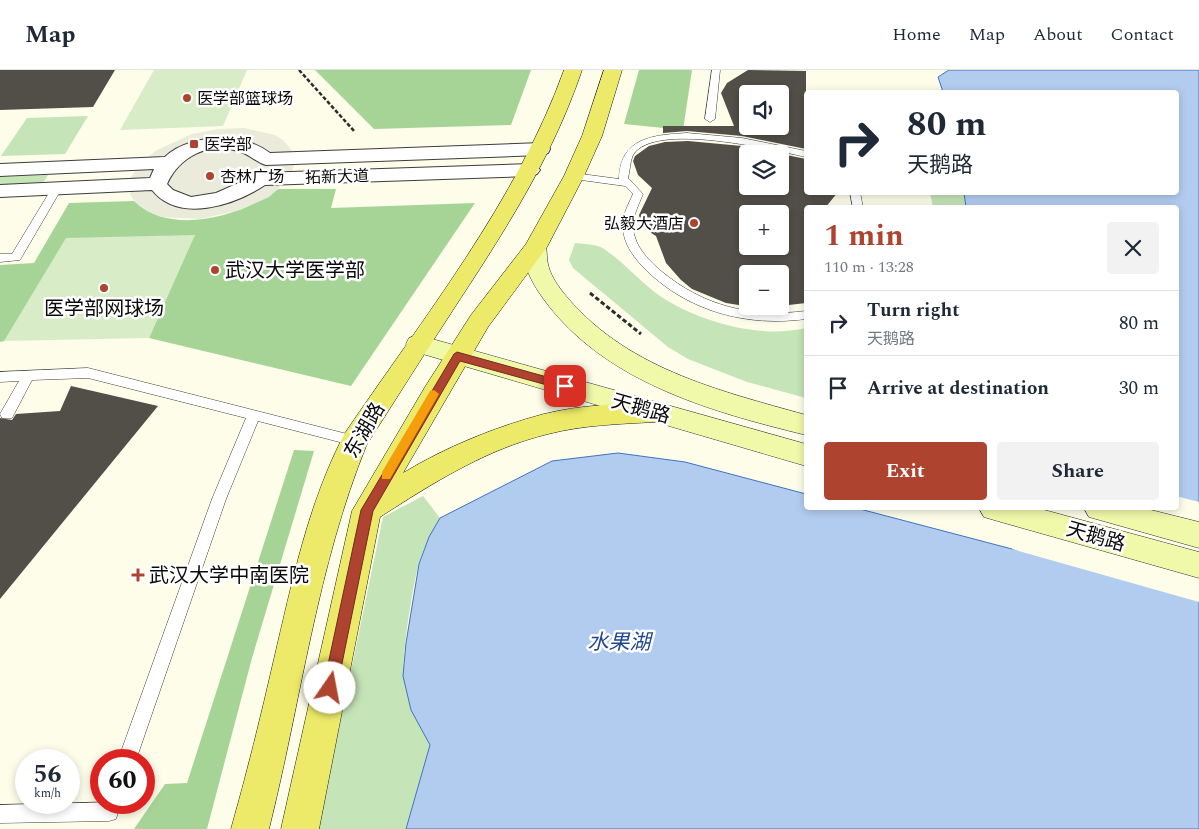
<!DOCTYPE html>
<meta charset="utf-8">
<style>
body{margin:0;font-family:Spectral,"Noto Sans SC",serif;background:#f2f2f3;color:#1f2937;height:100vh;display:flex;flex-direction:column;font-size:19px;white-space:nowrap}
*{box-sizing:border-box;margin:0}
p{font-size:16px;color:#747a83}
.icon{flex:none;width:28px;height:28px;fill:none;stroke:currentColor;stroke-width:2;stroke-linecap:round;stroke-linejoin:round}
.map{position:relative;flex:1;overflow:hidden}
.sheet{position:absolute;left:804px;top:135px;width:375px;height:305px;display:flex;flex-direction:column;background:#fff;border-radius:5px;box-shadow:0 2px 8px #0003}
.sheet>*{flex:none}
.hud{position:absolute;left:804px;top:20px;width:375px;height:105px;border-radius:5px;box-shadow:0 2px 8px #0003;background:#fff;color:#1f2937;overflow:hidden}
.controls{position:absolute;left:739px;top:15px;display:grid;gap:10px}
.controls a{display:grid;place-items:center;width:50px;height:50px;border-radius:5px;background:#fff;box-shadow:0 2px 8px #0003;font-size:25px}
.speed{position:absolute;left:15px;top:679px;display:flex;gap:10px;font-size:25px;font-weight:700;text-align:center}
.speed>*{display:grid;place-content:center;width:65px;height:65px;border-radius:50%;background:#fff;box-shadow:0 2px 8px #0003;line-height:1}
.speed small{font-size:12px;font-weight:400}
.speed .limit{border:8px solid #d22;background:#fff;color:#111}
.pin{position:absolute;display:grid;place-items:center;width:42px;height:42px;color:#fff;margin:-21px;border-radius:10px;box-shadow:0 2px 8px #0006}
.me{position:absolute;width:55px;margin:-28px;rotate:12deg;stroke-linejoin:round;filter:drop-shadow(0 0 4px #0008)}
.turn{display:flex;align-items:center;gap:18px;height:105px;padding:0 20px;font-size:22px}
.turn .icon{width:65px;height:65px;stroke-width:2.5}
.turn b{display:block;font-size:35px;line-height:42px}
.round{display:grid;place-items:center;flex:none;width:52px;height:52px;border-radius:5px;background:#f2f2f3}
.head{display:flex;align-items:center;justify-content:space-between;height:85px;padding:0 20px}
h1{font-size:30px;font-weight:700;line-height:38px;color:#ae442f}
.action{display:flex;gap:10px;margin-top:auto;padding:10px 20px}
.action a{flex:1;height:58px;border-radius:5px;background:#ae442f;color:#fff;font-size:20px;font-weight:700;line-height:58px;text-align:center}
.action a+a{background:#f2f2f3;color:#1f2937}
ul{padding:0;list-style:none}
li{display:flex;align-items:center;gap:15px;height:65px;padding:0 20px;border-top:1px solid #e0e1e3}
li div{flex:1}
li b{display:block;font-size:19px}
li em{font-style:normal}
header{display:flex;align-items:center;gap:30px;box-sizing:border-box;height:70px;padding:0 25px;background:#fff;border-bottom:1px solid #e0e1e3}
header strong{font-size:24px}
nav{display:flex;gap:28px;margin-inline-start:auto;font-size:18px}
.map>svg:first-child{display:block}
.green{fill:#c5e4b7}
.forest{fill:#a6d497}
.pitch{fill:#d8ecc8}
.plaza{fill:#ebebdb}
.water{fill:#b2ccf0;stroke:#3f72c2}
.pier{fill:#fdfdea}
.building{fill:#524e48;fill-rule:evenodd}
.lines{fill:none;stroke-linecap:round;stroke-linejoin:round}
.lane-casing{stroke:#3d3d3d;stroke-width:1}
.street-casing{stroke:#3d3d3d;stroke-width:2}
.secondary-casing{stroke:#2c2c2c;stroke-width:1}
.primary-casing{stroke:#1b1b1b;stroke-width:1}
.path-far1{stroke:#2c2c2c;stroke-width:2.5;stroke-dasharray:4 2;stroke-linecap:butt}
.path{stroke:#2c2c2c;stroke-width:3;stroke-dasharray:4.5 2.5;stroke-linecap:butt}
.lane{fill:#fff;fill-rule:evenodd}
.street{fill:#fff;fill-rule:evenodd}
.secondary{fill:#f0f8aa;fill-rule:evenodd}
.primary{fill:#edea69;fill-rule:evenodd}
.route{fill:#ae442f;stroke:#712c1f}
.slow{fill:#f59e0b}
.poi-dot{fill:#ae442f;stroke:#fff;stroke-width:2}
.labels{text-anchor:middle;stroke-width:5;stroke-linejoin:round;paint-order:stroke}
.far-poi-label{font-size:16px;fill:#0a0a0a;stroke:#fff;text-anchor:start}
.far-street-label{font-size:16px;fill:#0a0a0a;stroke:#fff}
.poi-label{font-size:20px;fill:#0a0a0a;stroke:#fff;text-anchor:start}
.street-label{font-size:20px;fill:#0a0a0a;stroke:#fff}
.water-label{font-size:21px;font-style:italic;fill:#1f4791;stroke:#fff}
</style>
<header>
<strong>Map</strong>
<nav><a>Home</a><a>Map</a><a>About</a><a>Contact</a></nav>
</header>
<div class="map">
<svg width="1199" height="759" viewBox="0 0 1199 759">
<rect width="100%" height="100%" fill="#fdfdea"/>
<path class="green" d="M88 46 65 84 1 86 27 48Z
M48 105 43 113 0 115V107Z
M930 123H964L966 137H933Z
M575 173C583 174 597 174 604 179 624 192 640 212 660 226 699 252 760 269 806 258V328L747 312 688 289 668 277 573 198 569 190Z
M423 426 440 448C432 462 424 477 419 493 413 514 401 587 404 608 407 633 418 653 430 675L406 759H318L383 447Z"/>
<path class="forest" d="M315 0H531L511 55 374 59Z
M639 0H692L683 60 624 54Z
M278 119H336L331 138 475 133 351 316 149 268 194 165 4 271 0 272V195L34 193 69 133 134 131C171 167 242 146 278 119Z
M294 380 314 381 252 588 207 759H134L165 714 187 713Z"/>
<path class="pitch" d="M154 0H247L223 56 120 60Z
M195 165 149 268 4 271 66 168Z"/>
<path class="plaza" d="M244 58 275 65 283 70 293 82 294 96 291 104 278 119 269 127 240 140 200 149 161 147 147 141 134 131 130 124V109L139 94 157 80 192 64 218 59Z"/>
<path class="water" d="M949 0H1199V759H406L430 675 411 640 403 606 406 573 419 494 429 467 440 448 552 391 618 383 685 392 806 424V438H856L1012 479 1036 483 1176 438V138L966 137 964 123 1176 122V22H943L938 7Z"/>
<path class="pier" d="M1176 426 1199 432V532L1012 479V476L1036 480 1048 476 1062 438H1176Z"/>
<path class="building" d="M0 0H115L93 37 0 40Z
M748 0 806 1V79L742 66 687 61 663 63V56H734L721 23 727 13ZM748 24H780V56H748Z
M688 71 742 76 806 89V122H838L825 138H806V233L780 236V204H748V236H776H745L726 233 692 219 681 210 666 193 656 166 648 161 640 150 639 145 652 118 638 105 633 91 635 86 649 76 665 72ZM748 84H780V116H748ZM748 144H780V176H748Z
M71 316 158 336 0 529V348L12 350 16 344 60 341Z"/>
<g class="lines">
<defs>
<path id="lane" d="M712 0H720L715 49 710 52 705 49Z
M687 63 742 68 806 81V87C773 80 654 51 633 85 630 91 630 101 628 108L643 124C639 134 633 145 633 157 634 175 647 189 661 201 703 236 751 248 806 241V249C748 257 689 242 646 200 635 189 623 174 623 157 622 146 628 135 633 124L625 116 574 109 569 106 574 103 619 109C620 67 654 65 687 63Z
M57 115 62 118 20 190 0 192V184H12L52 118Z
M850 122H860L863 138H853Z
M88 298 355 366 360 367 362 371 360 375 355 376 258 351 226 429 136 690H118L212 429 246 348 88 308 32 310 12 348H2L0 344 19 311 0 312V302Z
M121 732 116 749 109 751 0 753V735Z"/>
<path id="street" d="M222 67C240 69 255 72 270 83L541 73 548 75 550 79 548 83 541 85 266 95C256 92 249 84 238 81 209 71 179 87 167 114L173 120 191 127 216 123 261 103 530 94 537 96 540 100 537 104 530 106 265 115C235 135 179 154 152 120L0 127V115L150 108 154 99 0 106V94L165 87C179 73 202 69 222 67Z"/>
<path id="secondary" d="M536 170 544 172C548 179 546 186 548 194 550 204 556 213 562 221 623 298 717 320 806 345V365C708 341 597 310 538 221 530 208 518 187 528 172Z
M418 265 806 374V396L409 280 406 274 409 268Z
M979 438H1037L1199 482V508L994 450 984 447Z
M1084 438H1143L1199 452V478L1089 447Z"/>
<path id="primary" d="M564 0H582C552 89 502 165 451 243 422 287 395 331 367 374 317 496 301 631 269 759H231C247 703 261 646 274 589 292 513 308 433 345 363 423 248 517 131 564 0Z
M604 0H622L602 66 584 106 547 177 488 257 403 403C446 377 495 357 544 344 580 335 618 334 655 332L664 335 668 342 664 349 655 352C619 354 583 355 548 364 486 379 433 413 380 447L319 759H281L352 441 425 317 471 245 526 174 564 106 582 66Z"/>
</defs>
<use href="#lane" class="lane-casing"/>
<use href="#street" class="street-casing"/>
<use href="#secondary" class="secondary-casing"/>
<use href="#primary" class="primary-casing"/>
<path class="path-far1" d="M299 0 355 62"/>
<path class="path" d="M590 223 641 264"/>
<use href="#lane" class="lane"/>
<use href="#street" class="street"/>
<use href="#secondary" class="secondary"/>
<use href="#primary" class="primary"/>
</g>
<path class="route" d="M457 282 565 312 570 316 565 320 460 291 373 441 337 618 335 623 330 625 325 623 323 618 361 440 454 284Z"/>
<path class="slow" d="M434 320 439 324 390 409H382V402L430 321Z"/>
<g class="poi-dot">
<circle cx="187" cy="28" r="5"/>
<rect x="189" y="69" width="10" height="10" rx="2.5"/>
<circle cx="210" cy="106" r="5"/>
<circle cx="694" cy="153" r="5"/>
<circle cx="215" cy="200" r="5"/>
<circle cx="104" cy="218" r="5"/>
<path d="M135.5 497.5h5v5h5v5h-5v5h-5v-5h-5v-5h5z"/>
</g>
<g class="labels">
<g class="far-poi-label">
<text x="197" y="34">医学部篮球场</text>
<text x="204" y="80">医学部</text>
<text x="220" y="112">杏林广场</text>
<text x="684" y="159" text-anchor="end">弘毅大酒店</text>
</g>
<g class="far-street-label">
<text transform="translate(337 106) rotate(-2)" y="6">拓新大道</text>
</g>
<g class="poi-label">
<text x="225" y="207">武汉大学医学部</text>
<text x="104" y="245" text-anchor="middle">医学部网球场</text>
<text x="149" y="512">武汉大学中南医院</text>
</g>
<g class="street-label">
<text transform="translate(641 338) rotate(16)" y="7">天鹅路</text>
<text transform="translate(364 360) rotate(-60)" y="7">东湖路</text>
<text transform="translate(1096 466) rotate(16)" y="7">天鹅路</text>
</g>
<g class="water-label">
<text x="619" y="579">水果湖</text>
</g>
</g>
</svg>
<div class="controls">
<a><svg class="icon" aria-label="sound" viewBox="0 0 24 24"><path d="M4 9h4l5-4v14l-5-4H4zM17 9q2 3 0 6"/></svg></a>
<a><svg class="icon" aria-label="layers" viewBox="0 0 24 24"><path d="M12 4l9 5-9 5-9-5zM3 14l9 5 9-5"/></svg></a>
<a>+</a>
<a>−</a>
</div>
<div class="speed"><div>56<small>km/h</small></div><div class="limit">60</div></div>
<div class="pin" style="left:565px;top:316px;background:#d93025"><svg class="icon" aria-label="arrive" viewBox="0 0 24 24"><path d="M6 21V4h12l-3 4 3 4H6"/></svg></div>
<svg class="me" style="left:330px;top:618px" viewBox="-20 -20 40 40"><circle r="19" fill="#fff"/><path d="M0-13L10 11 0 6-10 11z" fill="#ae442f"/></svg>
<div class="hud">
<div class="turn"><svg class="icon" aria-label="right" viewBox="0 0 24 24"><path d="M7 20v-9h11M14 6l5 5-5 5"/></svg><div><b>80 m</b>天鹅路</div></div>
</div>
<section class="sheet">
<div class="head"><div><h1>1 min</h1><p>110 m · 13:28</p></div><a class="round"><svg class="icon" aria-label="close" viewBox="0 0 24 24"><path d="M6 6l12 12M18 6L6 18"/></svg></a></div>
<ul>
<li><svg class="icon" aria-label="right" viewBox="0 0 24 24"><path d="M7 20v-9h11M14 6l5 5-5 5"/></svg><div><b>Turn right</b><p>天鹅路</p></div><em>80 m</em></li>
<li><svg class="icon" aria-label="arrive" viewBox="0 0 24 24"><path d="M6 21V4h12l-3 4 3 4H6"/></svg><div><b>Arrive at destination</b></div><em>30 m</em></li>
</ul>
<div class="action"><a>Exit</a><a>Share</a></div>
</section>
</div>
